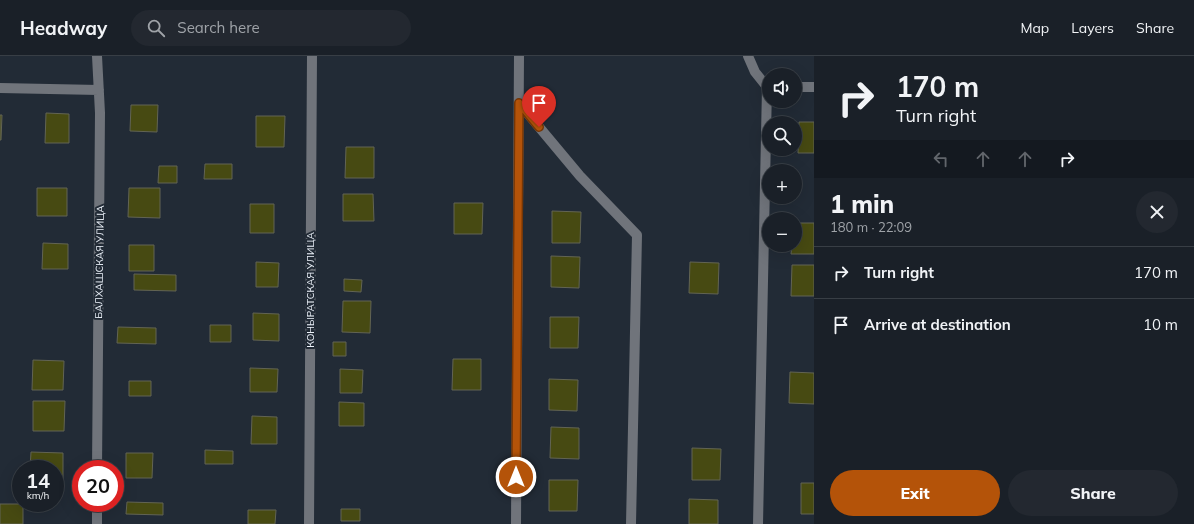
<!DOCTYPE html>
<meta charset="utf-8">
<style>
body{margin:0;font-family:Mulish,sans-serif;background:#232830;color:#f1f3f6;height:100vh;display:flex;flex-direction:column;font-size:15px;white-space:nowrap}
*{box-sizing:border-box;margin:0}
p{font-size:13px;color:#9fa3a8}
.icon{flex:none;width:22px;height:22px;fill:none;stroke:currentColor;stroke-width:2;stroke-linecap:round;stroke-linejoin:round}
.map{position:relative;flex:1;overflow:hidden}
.details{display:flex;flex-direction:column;background:#1a2028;width:380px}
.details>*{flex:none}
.guide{background:#1a2028;color:#f1f3f6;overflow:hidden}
.tools{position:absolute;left:762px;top:12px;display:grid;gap:8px}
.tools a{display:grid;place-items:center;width:40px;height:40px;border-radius:50%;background:#1a2028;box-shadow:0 4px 16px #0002,0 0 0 1px #383e45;font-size:20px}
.speed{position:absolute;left:12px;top:404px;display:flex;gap:8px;font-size:20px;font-weight:700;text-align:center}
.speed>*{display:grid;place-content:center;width:52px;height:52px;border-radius:50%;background:#1a2028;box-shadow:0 4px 16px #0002,0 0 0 1px #383e45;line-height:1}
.speed small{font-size:10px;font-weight:400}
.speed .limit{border:6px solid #d22;background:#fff;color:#111}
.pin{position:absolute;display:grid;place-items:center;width:34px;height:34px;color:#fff;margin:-41px -17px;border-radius:50% 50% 50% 0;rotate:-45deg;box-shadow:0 0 4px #0007}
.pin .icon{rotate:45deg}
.me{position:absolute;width:44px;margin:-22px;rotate:0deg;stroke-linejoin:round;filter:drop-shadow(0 0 3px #0008)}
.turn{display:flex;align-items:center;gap:14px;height:84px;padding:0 16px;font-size:18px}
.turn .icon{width:52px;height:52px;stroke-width:2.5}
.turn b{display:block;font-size:28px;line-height:34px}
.lanes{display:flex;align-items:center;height:38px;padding:0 16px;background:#0003;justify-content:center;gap:20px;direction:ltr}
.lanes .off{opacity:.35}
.round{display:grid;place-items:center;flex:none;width:42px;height:42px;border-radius:21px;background:#232830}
.summary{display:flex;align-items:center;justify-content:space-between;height:68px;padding:0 16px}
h1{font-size:24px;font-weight:800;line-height:30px}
.button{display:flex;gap:8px;margin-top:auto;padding:8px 16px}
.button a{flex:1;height:46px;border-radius:24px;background:#b45309;color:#fff;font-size:16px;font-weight:800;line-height:46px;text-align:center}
.button a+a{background:#232830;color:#f1f3f6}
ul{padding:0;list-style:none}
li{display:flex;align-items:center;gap:12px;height:52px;padding:0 16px;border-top:1px solid #383e45}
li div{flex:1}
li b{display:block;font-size:15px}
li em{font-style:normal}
header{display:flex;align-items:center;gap:24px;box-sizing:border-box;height:56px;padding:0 20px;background:#1a2028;border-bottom:1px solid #383e45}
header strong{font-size:19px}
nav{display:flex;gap:22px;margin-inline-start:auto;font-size:14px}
.search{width:280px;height:36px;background:#232830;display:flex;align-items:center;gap:10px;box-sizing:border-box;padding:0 14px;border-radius:22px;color:#9fa3a8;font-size:15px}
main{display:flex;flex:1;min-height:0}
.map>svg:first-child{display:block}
.building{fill:#474a12;stroke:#626454}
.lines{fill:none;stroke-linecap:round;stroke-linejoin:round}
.minor{stroke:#70747b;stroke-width:10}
.route-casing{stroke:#753606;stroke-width:10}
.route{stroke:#b45309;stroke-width:7}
.labels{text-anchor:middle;stroke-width:4;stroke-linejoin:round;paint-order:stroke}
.street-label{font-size:10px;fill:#ecf2fa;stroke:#222b36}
</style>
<header>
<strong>Headway</strong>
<div class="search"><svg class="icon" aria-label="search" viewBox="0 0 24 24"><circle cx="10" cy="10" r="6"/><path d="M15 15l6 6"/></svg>Search here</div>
<nav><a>Map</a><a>Layers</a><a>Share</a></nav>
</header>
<main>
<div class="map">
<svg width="814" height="468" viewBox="0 0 814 468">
<rect width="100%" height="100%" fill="#222b36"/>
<path class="building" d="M131 49H158L157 76 130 75Z
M46 57 69 58V87H45Z
M0 59H2L1 84H0Z
M256 60H285L284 91H256Z
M799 66H814V97H798Z
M346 91H374V122H345Z
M205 108H232V123H204Z
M159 110H177V127H158Z
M37 132H67V160H37Z
M129 132H160V162L128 161Z
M343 138H373L374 165H343Z
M454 147H483L482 178H454Z
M250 148H274V177H250Z
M552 155 581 156 580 187H552Z
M795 167H814V198H791L792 189H795Z
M43 187 68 188V213H42Z
M129 189H154V215H129Z
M551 200 580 201 579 232 551 231Z
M256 206 279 207 278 231H256Z
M690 206 719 207 718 238 689 237Z
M792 209H814V240H791Z
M134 218 176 219V235L134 234Z
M344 223 362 224 361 236 344 235Z
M343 245H371L370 277 342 276Z
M253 257 279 258V285L253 284Z
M550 261H579L578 292H550Z
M210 269H231V286H210Z
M118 271 156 272V288L117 287Z
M333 286H346V300H333Z
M453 303H481V334H452Z
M33 304 64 305 63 334H32Z
M250 312 278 313 277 336H250Z
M340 313 363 314 362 337H340Z
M790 316 814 317V348L789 347Z
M549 323 578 324 577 355 549 354Z
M129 325H151V340H129Z
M33 345H65L64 375H33Z
M339 346 364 347V370H339Z
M252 360 277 361V388H251Z
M551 371 579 372V403L550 402Z
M692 392 721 393 720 424H692Z
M205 394 233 395V408H205Z
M31 396 63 397V425H55V413H30Z
M126 397H153L152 422H126Z
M549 424H578L577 455H549Z
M801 427H814V458H801Z
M689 443 718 444V468H689Z
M127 446 163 447V459L126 458Z
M0 448H23V468H0Z
M341 453H360V465H341Z
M248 454H276L275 468H248Z"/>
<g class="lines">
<path class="minor" d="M97 0 100 57 97 413
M748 0 755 16 767 31 758 468
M795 31H814
M0 32 99 34
M519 47 580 120 637 179 631 468
M97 468V447
M309 468 312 0
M516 468 519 0"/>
</g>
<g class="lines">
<defs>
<path id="route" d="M516 421 519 47 539 71"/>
</defs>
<use href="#route" class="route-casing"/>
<use href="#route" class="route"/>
</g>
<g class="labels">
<g class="street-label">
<text transform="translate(99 206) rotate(-89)" y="4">БАЛХАШСКАЯ УЛИЦА</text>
<text transform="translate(310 234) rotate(-90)" y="4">КОНЫРАТСКАЯ УЛИЦА</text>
</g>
</g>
</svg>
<div class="tools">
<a><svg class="icon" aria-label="sound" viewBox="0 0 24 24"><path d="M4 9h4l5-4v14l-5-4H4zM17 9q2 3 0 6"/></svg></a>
<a><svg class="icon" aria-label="search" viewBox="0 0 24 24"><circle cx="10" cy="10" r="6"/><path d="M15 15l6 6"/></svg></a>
<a>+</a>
<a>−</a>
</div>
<div class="speed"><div>14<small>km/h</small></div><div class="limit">20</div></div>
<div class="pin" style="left:539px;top:71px;background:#d93025"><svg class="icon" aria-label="arrive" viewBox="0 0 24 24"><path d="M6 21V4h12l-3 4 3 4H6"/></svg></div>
<svg class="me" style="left:516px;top:421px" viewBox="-20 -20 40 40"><circle r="17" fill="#b45309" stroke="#fff" stroke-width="3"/><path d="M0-11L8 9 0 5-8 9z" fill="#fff"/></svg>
</div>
<section class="details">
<div class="guide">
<div class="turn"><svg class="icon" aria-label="right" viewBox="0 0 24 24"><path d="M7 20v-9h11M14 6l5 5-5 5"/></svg><div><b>170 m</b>Turn right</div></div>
<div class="lanes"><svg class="icon off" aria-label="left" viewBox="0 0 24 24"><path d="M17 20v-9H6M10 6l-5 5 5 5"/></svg><svg class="icon off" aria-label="ahead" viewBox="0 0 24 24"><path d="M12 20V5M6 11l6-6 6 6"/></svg><svg class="icon off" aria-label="ahead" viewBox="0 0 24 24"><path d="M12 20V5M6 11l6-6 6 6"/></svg><svg class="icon" aria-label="right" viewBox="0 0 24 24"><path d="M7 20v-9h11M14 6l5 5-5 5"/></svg></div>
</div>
<div class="summary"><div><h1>1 min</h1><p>180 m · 22:09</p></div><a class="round"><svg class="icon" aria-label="close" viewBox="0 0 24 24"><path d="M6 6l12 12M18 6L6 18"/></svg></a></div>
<ul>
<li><svg class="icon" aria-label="right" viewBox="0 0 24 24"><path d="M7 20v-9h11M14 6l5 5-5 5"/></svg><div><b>Turn right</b></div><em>170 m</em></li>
<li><svg class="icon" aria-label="arrive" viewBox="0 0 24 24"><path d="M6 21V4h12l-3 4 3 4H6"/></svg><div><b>Arrive at destination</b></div><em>10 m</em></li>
</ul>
<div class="button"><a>Exit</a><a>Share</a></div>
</section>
</main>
